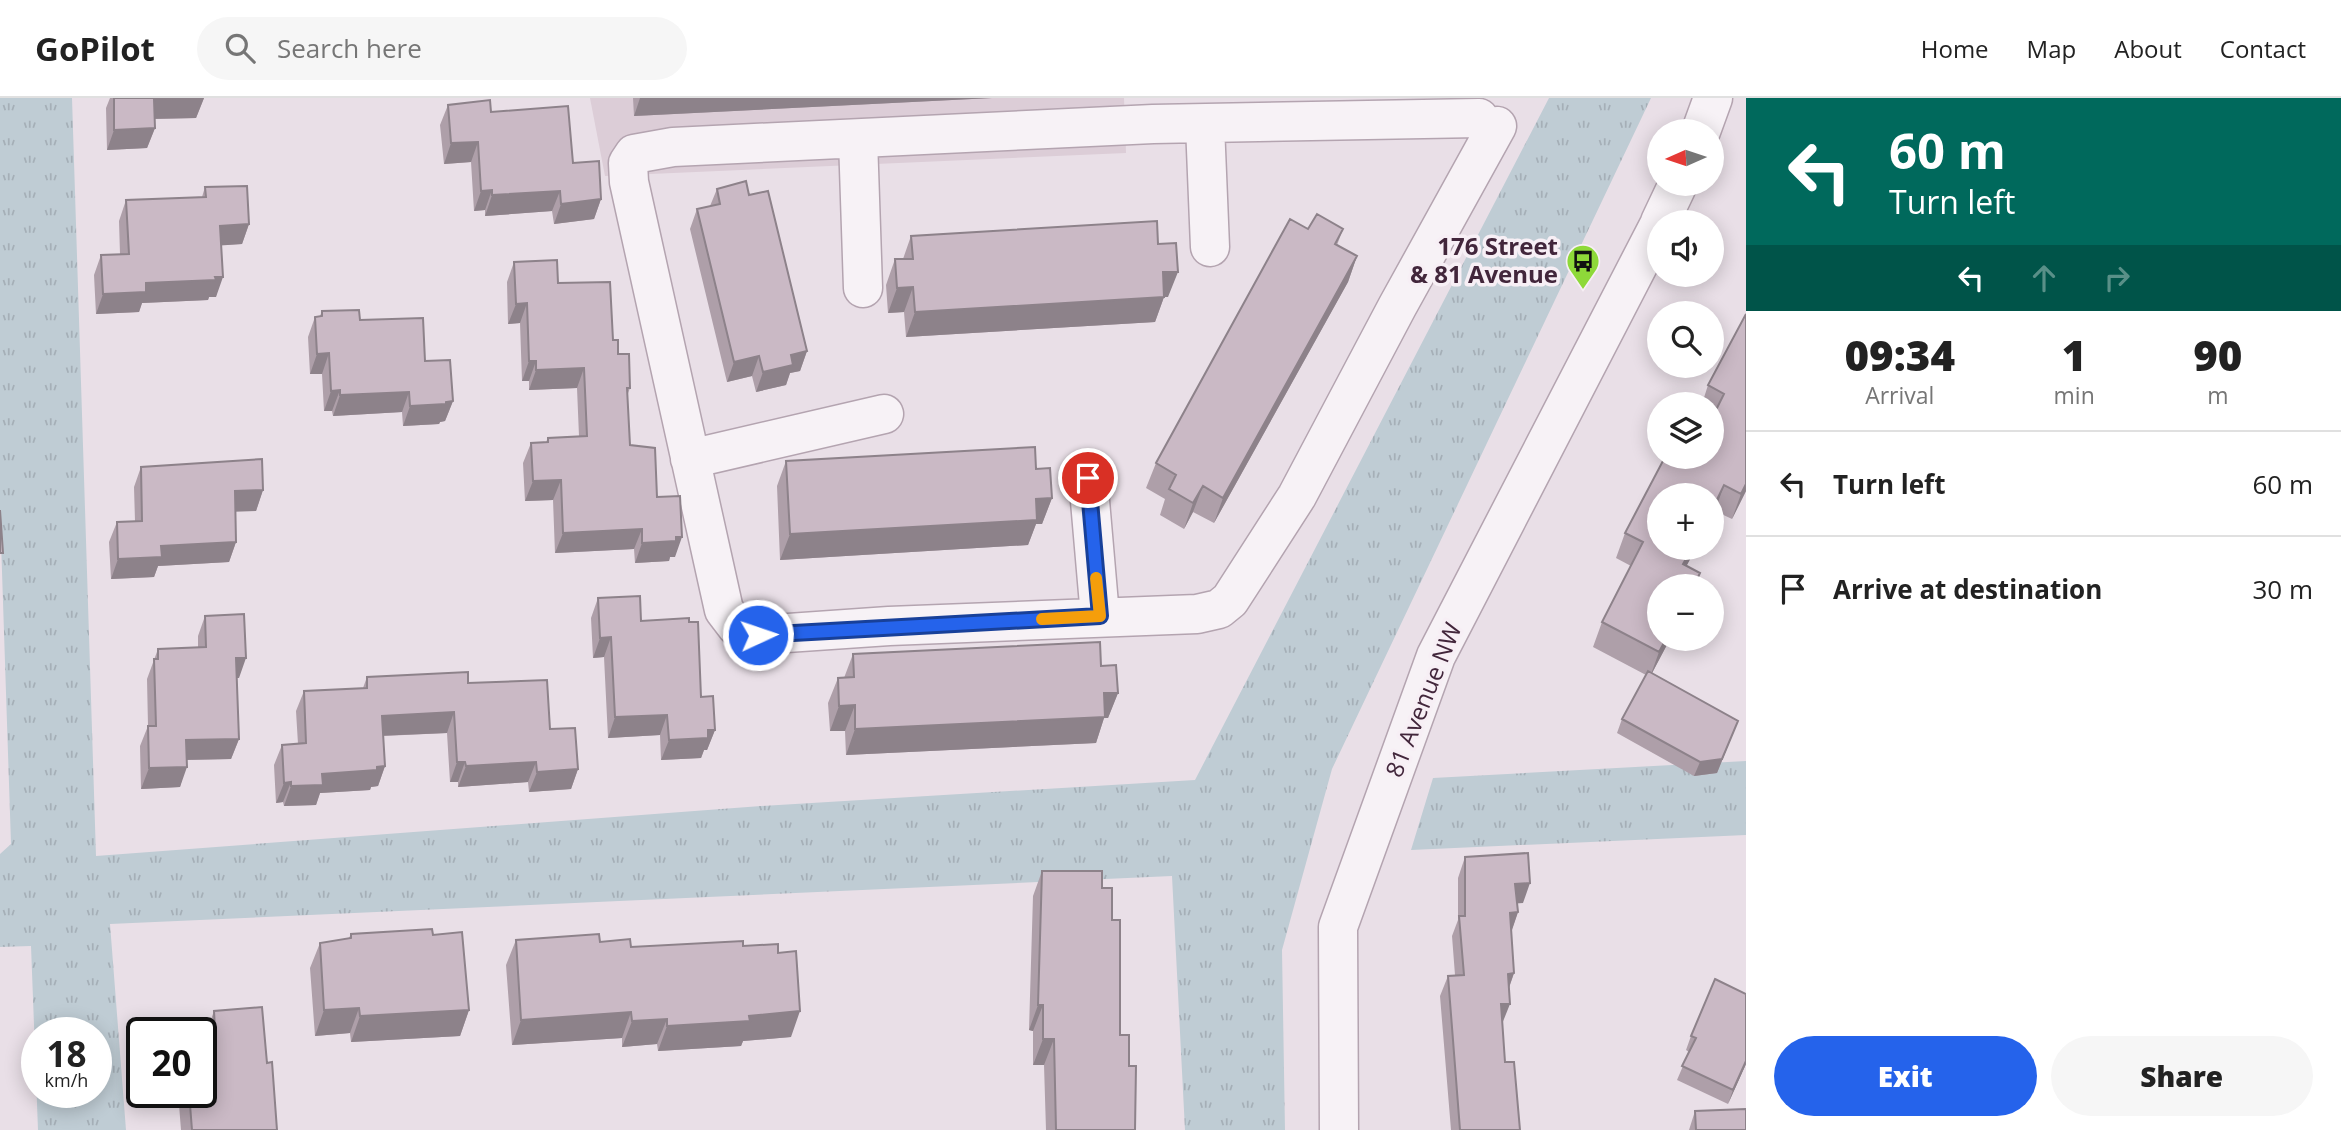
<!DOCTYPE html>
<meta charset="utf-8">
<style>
body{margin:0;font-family:"Open Sans",sans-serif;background:#f6f6f6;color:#222;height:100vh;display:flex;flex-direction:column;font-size:26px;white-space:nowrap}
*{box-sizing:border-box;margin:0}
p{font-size:23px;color:#767676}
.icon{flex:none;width:38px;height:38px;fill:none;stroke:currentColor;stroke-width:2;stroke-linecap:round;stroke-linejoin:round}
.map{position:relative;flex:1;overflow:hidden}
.drawer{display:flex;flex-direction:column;background:#fff;width:595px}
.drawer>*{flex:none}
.top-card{background:#00695c;color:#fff;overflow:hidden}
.needle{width:46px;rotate:267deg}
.buttons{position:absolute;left:1647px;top:21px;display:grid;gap:14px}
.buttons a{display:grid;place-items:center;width:77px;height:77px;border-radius:50%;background:#fff;box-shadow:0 4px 18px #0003;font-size:35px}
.speed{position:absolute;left:21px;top:919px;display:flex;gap:14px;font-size:35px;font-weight:700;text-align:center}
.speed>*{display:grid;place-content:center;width:91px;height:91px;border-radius:50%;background:#fff;box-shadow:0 4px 18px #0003;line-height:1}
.speed small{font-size:18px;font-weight:400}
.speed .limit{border:4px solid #111;border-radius:10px;background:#fff;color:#111}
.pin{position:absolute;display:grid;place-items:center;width:60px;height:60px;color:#fff;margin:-30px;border:4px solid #fff;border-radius:50%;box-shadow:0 2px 7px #0007}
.me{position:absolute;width:77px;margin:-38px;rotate:87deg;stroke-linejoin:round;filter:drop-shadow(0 0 5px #0008)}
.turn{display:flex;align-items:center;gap:24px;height:147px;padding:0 28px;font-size:32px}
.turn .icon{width:91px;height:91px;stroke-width:2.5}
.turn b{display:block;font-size:49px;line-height:60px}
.lanes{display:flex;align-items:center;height:66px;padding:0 28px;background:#0003;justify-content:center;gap:35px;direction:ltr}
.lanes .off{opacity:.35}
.eta{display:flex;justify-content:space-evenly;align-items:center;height:119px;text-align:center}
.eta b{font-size:42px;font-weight:800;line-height:49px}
.primary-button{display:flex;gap:14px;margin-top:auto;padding:14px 28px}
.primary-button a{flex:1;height:80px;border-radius:42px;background:#2563eb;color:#fff;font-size:28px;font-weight:800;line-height:80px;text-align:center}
.primary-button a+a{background:#f6f6f6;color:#222}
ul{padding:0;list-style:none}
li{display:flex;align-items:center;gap:21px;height:105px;padding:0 28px;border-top:2px solid #e0e0e0}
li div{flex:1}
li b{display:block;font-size:26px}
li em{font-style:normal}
header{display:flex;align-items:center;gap:42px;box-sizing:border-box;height:98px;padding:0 35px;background:#fff;border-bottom:2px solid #e0e0e0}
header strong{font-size:33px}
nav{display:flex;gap:38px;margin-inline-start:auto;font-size:24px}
.search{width:490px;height:63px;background:#f6f6f6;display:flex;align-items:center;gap:18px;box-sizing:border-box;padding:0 24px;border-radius:38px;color:#767676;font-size:26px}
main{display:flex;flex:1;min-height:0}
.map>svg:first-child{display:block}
.built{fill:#dccdd7}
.park{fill:url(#park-tufts);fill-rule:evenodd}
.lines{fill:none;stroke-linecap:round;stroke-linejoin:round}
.minor-casing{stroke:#b4a4b0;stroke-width:41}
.minor{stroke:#f7f2f6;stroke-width:38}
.wall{fill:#ae9fa9}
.shaded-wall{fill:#8d828a}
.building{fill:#cab9c5;stroke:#8d828a;stroke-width:2}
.route-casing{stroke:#184099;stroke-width:18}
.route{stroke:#2563eb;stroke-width:12}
.slow{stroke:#f59e0b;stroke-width:12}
.labels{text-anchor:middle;stroke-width:7;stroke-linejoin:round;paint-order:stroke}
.poi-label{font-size:24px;font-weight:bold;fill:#42263b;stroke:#f7eff5;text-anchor:end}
.street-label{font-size:24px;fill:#42263b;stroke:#f7eff5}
</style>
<header>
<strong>GoPilot</strong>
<div class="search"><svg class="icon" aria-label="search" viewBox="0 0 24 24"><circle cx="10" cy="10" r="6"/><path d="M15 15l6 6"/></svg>Search here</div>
<nav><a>Home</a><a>Map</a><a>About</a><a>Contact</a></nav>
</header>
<main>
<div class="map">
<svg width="1746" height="1032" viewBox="0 0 1746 1032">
<defs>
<pattern id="park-tufts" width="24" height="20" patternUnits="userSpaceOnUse" patternTransform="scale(1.75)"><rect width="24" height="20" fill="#bfccd4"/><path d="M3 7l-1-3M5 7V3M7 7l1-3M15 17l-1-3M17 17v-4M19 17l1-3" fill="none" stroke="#a5afb7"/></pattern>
</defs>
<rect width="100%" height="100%" fill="#e9dfe7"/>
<path class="built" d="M590 0H1124L1126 55 605 78Z"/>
<path class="park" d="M0 0H72L96 758 761 708 1195 682 1549 0H1651L1332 671 1282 852 1285 1032H1185L1172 778 110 826 126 1032H38L31 848 0 849V756L11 746 0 413ZM37 934H96V994H37Z
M1746 663V737L1411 752 1433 680Z"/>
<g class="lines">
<defs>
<path id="minor" d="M1479 20 1153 26 673 49 634 56 628 65 629 84 724 512 737 529 758 537 889 528 1197 516 1219 511 1230 502 1297 398 1397 209 1497 28
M1205 27 1210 149
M1701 33 1713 0
M858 41 863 190
M1660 124 1678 86
M690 361 884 316
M1088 380 1100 518
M1339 1032 1338 829 1436 558 1659 127"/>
</defs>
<use href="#minor" class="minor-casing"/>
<use href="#minor" class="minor"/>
</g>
<path class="wall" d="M110 0H204L196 20 154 21 155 30 147 50 107 52 106 10Z
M633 0H992L634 18Z
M448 7 491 14 573 65 601 101 594 121 554 126 552 113 485 118V112L474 113 471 64 444 66 440 27Z
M205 89 249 126 242 146 222 147 216 199H209L208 202 142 205 139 214 96 216 94 177 101 157 120 156 119 123 126 102 202 99Z
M717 91 749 97 807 253 800 273 790 275 786 287 756 294 752 278 727 284 690 131 697 111 710 108Z
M1308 131H1343L1337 147 1357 158 1348 184 1214 425 1193 414 1184 431 1160 417 1165 401 1146 390 1156 365Z
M911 138 1158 146 1168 199H1164L1155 224 906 239 904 214 888 215 886 187 895 161H903Z
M514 164 558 185 613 242 630 290 627 298 630 347 657 399 675 459H670L669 463 635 465 634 451 555 455 553 402 525 403 523 365 531 345 546 344 548 340 579 338 577 290 529 292V283H522L520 225 508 226 507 184Z
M322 213 360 222 425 263 453 303 445 323 440 324 439 326 403 328 402 314 333 318 332 313H324L322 276H310L308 239 315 219 320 218Z
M1746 216V393L1732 421 1715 413 1659 450H1696L1686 468 1670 541 1652 575 1738 623 1717 675 1694 678 1617 635 1622 621 1646 577 1593 549 1602 524 1631 468 1616 460 1625 435 1712 359V306H1702L1708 287Z
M786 363 1036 371 1052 400 1042 426H1036L1028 447 780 462 777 388Z
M141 369 263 392 256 413H235L236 444 229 464 158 468 154 479 111 481 109 444 117 424 135 423 134 389Z
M598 500 641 523 689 524 701 599 715 632 707 652H704L701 660 661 662 660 637 608 640 604 559 593 560 591 520Z
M205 518 239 580H237L239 641 231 661 187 662 180 689 141 691 140 648 148 628 147 581 158 551 198 549V538Z
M853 556 1101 568 1118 595 1108 620H1104L1096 645 846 657 845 633H830L828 605 838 580H844Z
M367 579 468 585 550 631 578 671 571 691 529 694 528 684 458 689V684H450L447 635 383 638 385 668 378 688 371 689 370 692 320 695 316 707 284 708 283 704 276 705 274 667 282 647 298 646 296 613 304 593 363 590Z
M1465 759 1523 805H1517L1518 814 1511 834 1514 875 1509 890 1502 926 1505 964 1520 1032H1451L1440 898 1448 878 1455 877 1452 838 1458 822V780Z
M1042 773 1102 790 1112 822 1120 937 1129 968 1135 1032H1046L1044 967H1033V933L1029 932 1033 798Z
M351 836 433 837 469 912 460 938 351 944 350 935 315 938 310 870 320 845 349 840Z
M516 842 600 844 631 849 743 848 778 855 791 939 743 943 741 948 658 953 657 946 622 949V940L512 947 506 867Z
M214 913 267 965 277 1032H181L178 994H201L207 933Z
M1691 938 1746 966 1728 1006 1677 982 1689 954 1686 952Z
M1695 1013 1746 1032H1689Z"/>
<path class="shaded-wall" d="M204 0 196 20 146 21 154 1Z
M640 0H992L634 18Z
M155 30 147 50 107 52 114 32Z
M478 44 471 64 444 66 451 45Z
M492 92 485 112 474 113 481 93Z
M560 93 552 113 485 118 492 97Z
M601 101 594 121 554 126 561 106Z
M249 126 242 146 213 148 220 128Z
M1357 158 1348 184 1214 425 1223 400Z
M1163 174H1178L1168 199H1164L1155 224 906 239 915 214Z
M223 179 216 199H209L208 202 142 205 139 214 96 216 103 196 146 185Z
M913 189 904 214 888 215 897 190Z
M527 205 520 225 508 226 516 206Z
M807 253 800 273 790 275 786 287 756 294 763 274 791 257Z
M329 255 322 276H310L317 256Z
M759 258 752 278 727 284 734 264Z
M529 263H536L529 283H522Z
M584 270 577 290 529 292 536 272Z
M340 292 332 313H324L331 293Z
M409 294 402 314 333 318 340 297Z
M453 303 445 323 440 324 439 326 403 328 410 308Z
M561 382 553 402 525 403 533 383Z
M1746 386V393L1732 421 1741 396Z
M1724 387 1715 413 1712 419V412Z
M1203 388 1193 414 1184 431 1193 405Z
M263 392 256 413 227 414 235 393Z
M1052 400 1042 426H1036L1028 447 780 462 790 436 1036 401Z
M642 431 634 451 555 455 563 435Z
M676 439H682L675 459H670L669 463 635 465 642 445Z
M236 444 229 464 158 468 154 479 111 481 118 461 161 448Z
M1692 450H1696L1676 488 1683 466Z
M611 539 604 559 593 560 600 540Z
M1666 541H1670L1650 579 1659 554Z
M236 560H246L239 580H229Z
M1104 595H1118L1108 620H1104L1096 645 846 657 855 631Z
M855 607 845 633H830L839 608Z
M454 614 447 635 375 638 382 618Z
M667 617 660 637 608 640 615 619Z
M1738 623 1717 675 1694 678 1700 664Z
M708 632H715L707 652H704L701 660 661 662 669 642Z
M239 641 231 661 179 662 186 642Z
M457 664H465L458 684H450Z
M536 664 528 684 458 689 466 668Z
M385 668 378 688 371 689 370 692 320 695 316 707 284 708 291 688 322 676Z
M187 669 180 689 141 691 149 670Z
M578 671 571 691 529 694 537 674Z
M291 684 283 704 276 705 284 685Z
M1530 785 1523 805 1508 806 1515 786Z
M1518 814 1511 835 1510 815Z
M1514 875 1507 895 1508 876Z
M1501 906H1510L1502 926Z
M1038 907H1043L1033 933 1029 932Z
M359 910 350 935 315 938 324 912Z
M469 912 460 938 351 944 360 918Z
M800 913 791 939 743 943 741 948 658 953 667 928 749 918Z
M631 914 622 940 512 947 521 922Z
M667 921 657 946 622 949 632 923Z
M1043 941H1054L1044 967H1033Z
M1746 963V966L1728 1006 1733 992Z"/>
<path class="building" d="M114 0H202L154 1 155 30 114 32Z
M490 2 491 14 568 8 573 65 599 63 601 101 561 106 560 93 492 97V92L481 93 478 44 451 45 448 7Z
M746 83 749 97 768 93 807 253 791 257 793 267 763 274 759 258 734 264 697 111 720 106 717 91Z
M247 88 249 126 220 128 223 179H215L216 182 146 185V194L103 196 101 157 129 156 126 102 206 99 205 89Z
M1317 116 1343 131 1335 146 1357 158 1223 400 1203 388 1193 405 1169 391 1176 377 1156 365 1290 121 1308 131Z
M1157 123 1158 146 1176 145 1178 174H1163L1164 199 915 214 913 189 897 190 895 161H913L911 138Z
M557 162 558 185 610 184 613 242H618V256H629L630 290H627L630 347 655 350 657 399 680 398 682 439H676V443L642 445V431L563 435 561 382 533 383 531 345 548 344V340L587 338 584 270 536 272V263H529L527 205 516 206 514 164Z
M359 212 360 222 423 220 425 263 450 262 453 303 446 304V306L410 308 409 294 340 297V292L331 293 329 255 317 256 315 219 322 218V213Z
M1746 216V386L1741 396 1724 387 1712 412V397H1659V450H1692L1683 466 1700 475 1694 488H1659V541H1666L1659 554 1602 524 1643 444 1625 435 1665 359 1686 369 1691 359H1712V320L1724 296 1708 287Z
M1035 349 1036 371 1050 370 1052 400 1036 401 1037 422 790 436 786 363Z
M262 361 263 392 235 393 236 444 161 448 162 459 118 461 117 424 142 423 141 369Z
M0 412 3 455H0Z
M640 498 641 523 689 520V524H698L701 599 713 598 715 632H708V640L669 642 667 617 615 619 611 539 600 540 598 500Z
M244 516 246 560H236L239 641 186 642 187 669 149 670 148 628H156L154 561H158V551L206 549 205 518Z
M1100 544 1101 568 1116 567 1118 595H1104L1105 619 855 631V607L839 608 838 580 854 579 853 556Z
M1648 573 1738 623 1722 661 1700 664 1622 621Z
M468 574V585L547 582 550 631 575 630 578 671 537 674 536 664 466 668 465 664H457L454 614 382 618 385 668 377 669V672L322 676 323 687 291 688V684L284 685 282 647 306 645 304 593 367 590V579Z
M1528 755 1530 785 1515 786 1518 814 1510 815 1514 875 1508 876 1510 906H1501L1505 964H1514L1520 1032H1460L1448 878 1464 877 1459 818H1465V759Z
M1042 773H1102V790H1112V822H1120V937H1129V968H1136L1135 1032H1056L1054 941H1043V907H1038Z
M432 831 433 837 462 834 469 912 360 918 359 910 324 912 320 845 351 840V836Z
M599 836 600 844 630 841 631 849 743 843V848L778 846V855L796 853 800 913 749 918 750 923 667 928V921L632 923 631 914 521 922 516 842Z
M1715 881 1746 896V963L1733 992 1682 968 1696 940 1691 938Z
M262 909 267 965 272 964 277 1032H192L189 994H201V934H194L215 932 214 913Z
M1746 1011V1032H1696L1695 1013Z"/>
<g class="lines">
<defs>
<path id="route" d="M758 537 1100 518 1088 380"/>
</defs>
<use href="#route" class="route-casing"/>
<use href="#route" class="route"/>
<path class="slow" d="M1042 521 1100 518 1096 480"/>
</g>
<defs>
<symbol id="bus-pin" viewBox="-11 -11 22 30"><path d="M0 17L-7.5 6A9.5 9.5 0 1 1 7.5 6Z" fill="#8ed939" stroke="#f7eff5"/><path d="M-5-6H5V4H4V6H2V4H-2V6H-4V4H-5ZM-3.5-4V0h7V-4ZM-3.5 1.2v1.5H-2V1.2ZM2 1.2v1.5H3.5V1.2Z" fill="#111"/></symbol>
</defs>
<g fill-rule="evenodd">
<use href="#bus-pin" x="1564" y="144" width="38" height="52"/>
</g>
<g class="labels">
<g class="poi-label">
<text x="1558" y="157">176 Street<tspan x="1558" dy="28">&amp; 81 Avenue</tspan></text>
</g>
<g class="street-label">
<text transform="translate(1424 602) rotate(-68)" y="8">81 Avenue NW</text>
</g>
</g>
</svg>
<div class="buttons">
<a><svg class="needle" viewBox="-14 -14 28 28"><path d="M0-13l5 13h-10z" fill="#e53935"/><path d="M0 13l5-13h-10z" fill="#767676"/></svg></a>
<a><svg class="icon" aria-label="sound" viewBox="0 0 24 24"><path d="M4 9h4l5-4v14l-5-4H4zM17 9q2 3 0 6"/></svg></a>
<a><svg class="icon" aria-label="search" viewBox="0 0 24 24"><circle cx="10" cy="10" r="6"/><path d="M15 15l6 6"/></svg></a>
<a><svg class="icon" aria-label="layers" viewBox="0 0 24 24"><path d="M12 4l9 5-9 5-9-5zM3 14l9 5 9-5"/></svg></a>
<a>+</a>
<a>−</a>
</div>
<div class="speed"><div>18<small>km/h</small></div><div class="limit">20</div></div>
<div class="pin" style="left:1088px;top:380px;background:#d93025"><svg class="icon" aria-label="arrive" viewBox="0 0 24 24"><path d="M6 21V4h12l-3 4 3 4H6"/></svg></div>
<svg class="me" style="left:758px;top:537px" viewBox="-20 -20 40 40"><circle r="17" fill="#2563eb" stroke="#fff" stroke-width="3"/><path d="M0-11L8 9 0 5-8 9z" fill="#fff"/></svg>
</div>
<section class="drawer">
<div class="top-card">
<div class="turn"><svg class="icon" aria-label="left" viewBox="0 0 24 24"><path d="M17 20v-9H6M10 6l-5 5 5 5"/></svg><div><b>60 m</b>Turn left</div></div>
<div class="lanes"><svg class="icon" aria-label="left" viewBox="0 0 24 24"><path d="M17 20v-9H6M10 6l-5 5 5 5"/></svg><svg class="icon off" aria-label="ahead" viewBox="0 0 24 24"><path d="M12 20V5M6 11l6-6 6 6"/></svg><svg class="icon off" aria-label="right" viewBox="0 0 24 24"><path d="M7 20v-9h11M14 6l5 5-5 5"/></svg></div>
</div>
<div class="eta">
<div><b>09:34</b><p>Arrival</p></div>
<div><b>1</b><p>min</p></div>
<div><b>90</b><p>m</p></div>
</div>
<ul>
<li><svg class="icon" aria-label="left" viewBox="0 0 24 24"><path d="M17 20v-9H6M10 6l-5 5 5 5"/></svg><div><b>Turn left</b></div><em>60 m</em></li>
<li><svg class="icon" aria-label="arrive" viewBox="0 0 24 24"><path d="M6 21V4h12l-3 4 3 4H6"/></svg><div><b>Arrive at destination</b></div><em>30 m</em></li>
</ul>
<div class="primary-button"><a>Exit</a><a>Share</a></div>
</section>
</main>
